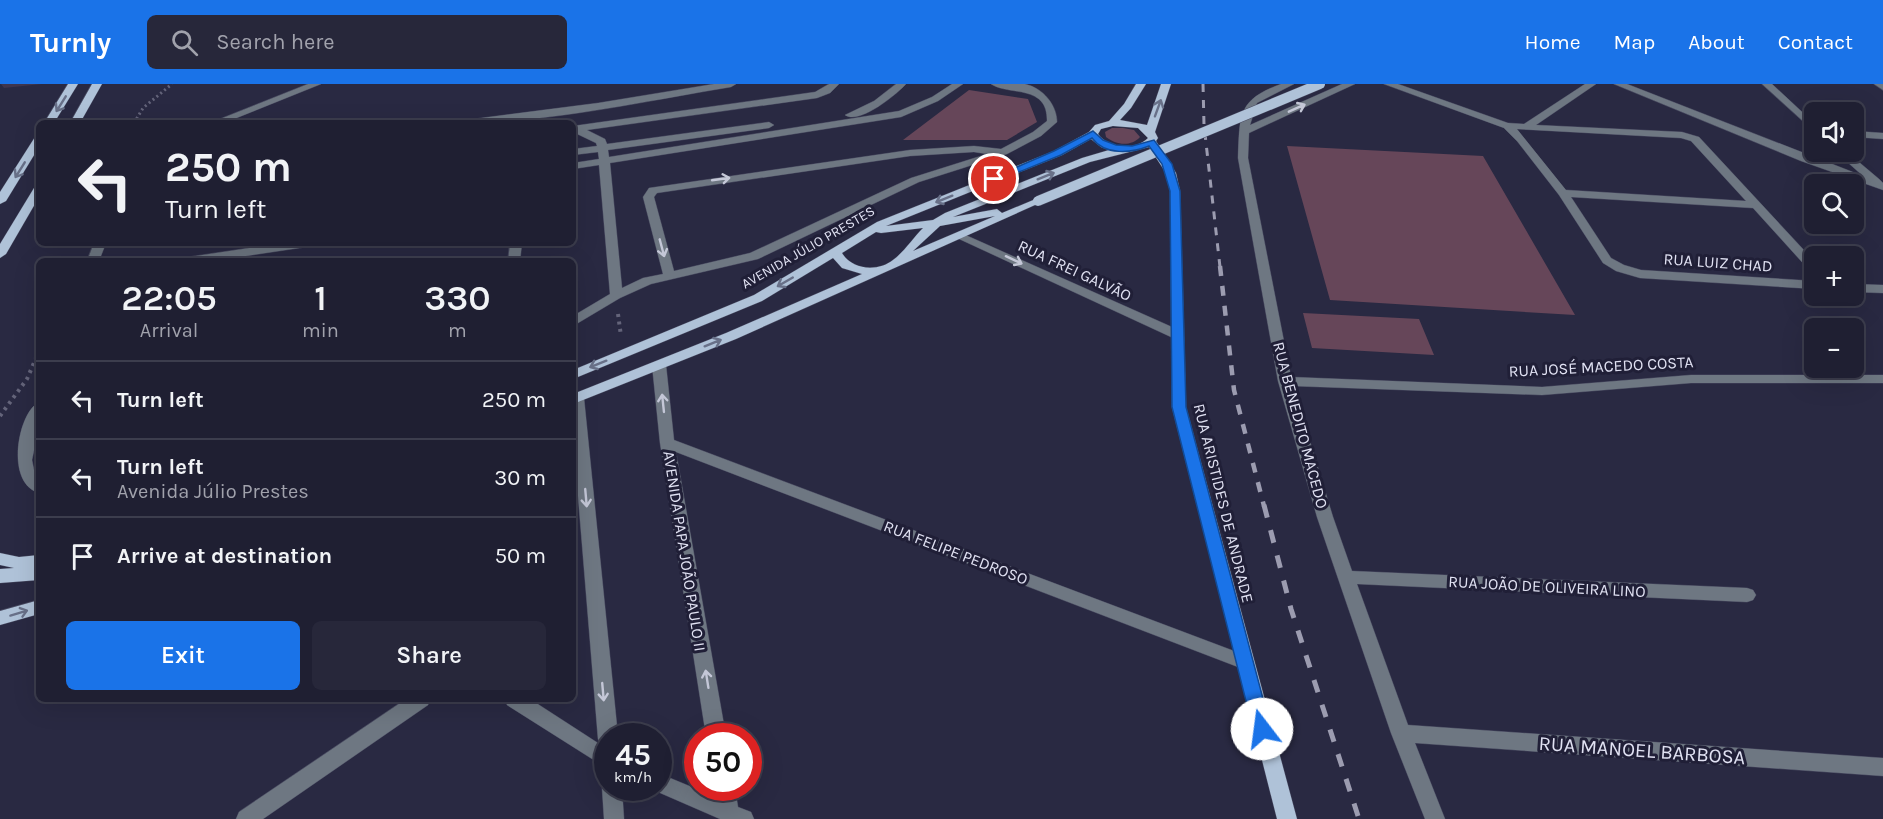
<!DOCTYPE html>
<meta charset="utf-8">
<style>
body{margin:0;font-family:Karla,sans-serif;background:#27273a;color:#f1f3f6;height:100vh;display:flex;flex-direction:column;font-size:22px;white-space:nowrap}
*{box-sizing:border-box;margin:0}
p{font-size:20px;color:#a1a2ac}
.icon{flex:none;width:33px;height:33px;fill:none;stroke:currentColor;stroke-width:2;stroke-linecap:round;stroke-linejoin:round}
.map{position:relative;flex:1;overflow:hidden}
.panel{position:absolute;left:36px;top:174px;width:540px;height:444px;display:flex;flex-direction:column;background:#1f1f32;border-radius:9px;box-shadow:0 6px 24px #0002,0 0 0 2px #3c3d4d}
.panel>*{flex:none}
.guide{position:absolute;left:36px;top:36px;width:540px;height:126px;border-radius:9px;box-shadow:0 6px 24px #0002,0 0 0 2px #3c3d4d;background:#1f1f32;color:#f1f3f6;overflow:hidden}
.fabs{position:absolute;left:1804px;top:18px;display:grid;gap:12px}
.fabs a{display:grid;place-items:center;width:60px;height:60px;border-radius:9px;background:#1f1f32;box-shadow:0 6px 24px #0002,0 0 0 2px #3c3d4d;font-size:30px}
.speed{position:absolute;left:594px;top:639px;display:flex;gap:12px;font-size:30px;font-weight:700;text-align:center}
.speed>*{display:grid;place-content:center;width:78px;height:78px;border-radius:50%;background:#1f1f32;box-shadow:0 6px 24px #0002,0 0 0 2px #3c3d4d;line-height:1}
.speed small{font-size:15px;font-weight:400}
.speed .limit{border:9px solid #d22;background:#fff;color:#111}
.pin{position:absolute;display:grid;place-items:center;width:51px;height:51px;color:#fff;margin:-26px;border:3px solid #fff;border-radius:50%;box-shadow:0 2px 6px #0007}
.me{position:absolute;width:66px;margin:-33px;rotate:345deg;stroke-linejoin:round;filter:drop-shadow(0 0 4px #0008)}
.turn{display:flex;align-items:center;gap:21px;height:126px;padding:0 30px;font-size:27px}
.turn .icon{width:78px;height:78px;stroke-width:2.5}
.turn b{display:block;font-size:42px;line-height:51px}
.eta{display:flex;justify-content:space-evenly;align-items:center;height:102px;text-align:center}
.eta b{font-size:36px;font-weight:600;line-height:42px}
.button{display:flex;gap:12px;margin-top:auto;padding:12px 30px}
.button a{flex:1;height:69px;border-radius:9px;background:#1a73e8;color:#fff;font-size:24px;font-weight:600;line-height:69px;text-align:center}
.button a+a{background:#27273a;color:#f1f3f6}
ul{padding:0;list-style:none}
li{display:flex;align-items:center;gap:18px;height:78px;padding:0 30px;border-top:2px solid #3c3d4d}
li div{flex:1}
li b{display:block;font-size:22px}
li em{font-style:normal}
header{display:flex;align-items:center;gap:36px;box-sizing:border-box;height:84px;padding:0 30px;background:#1a73e8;color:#fff}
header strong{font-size:28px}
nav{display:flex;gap:33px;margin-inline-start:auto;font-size:21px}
.search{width:420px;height:54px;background:#27273a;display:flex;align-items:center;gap:15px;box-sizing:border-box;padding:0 21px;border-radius:9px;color:#a1a2ac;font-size:22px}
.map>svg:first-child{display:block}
.green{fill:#664659}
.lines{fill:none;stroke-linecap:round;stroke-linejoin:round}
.minor-casing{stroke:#46475e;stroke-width:1}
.major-casing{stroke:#46475e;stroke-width:1}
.path-far1{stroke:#64647a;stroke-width:3;stroke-dasharray:2 3;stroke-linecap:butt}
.path{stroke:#64647a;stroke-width:4;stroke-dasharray:3 4.5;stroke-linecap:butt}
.minor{fill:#6e7782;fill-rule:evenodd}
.major{fill:#afc2d8;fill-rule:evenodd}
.rail-far2{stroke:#9c9cb0;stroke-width:3;stroke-dasharray:8 8;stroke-linecap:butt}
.rail-far1{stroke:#9c9cb0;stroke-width:4.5;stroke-dasharray:10 10;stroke-linecap:butt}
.rail{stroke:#9c9cb0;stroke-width:5;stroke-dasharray:13 13;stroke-linecap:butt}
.major-bridge-casing{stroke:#46475e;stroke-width:11;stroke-linecap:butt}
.major-bridge{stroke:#afc2d8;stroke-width:10}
.shaded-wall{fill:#3e354d}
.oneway{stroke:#687088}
.oneway2{stroke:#c4c7d7}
.route{fill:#1a73e8;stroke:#114b97;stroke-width:1.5}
.labels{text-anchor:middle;stroke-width:6;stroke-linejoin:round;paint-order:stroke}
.far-street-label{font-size:14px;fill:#e1e2f3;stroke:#201f37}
.street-label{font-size:16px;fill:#e1e2f3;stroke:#201f37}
.near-street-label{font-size:20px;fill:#e1e2f3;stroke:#201f37}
</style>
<header>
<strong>Turnly</strong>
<div class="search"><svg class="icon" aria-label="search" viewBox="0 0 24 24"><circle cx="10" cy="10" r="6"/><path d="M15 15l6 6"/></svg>Search here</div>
<nav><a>Home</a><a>Map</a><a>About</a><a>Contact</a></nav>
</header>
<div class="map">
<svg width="1883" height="735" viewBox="0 0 1883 735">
<rect width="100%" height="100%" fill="#292942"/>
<path class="green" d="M969 6 1028 15 1037 38 1007 56H903Z
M1123 44 1134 46 1140 53C1131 63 1116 61 1106 53L1105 48 1112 44Z
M1287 62 1483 72 1575 231 1330 216Z
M1303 229 1419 235 1434 271 1312 264Z"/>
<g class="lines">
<defs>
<path id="minor" d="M308 0H321L224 39H210Z
M714 0H736L731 3C645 17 548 39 461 39L466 36 598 19Z
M829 0H839L830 9 817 14 587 46 605 55 607 60 769 38 774 41 769 44 608 66 609 73 899 27 932 13 952 0H963L938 17 901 33 610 79 622 204 643 194 663 190 643 113 649 104 910 66 974 62 1001 65 1033 48 1047 37C1048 0 1009 12 991 0 1002 0 1015 0 1025 0 1043 4 1057 21 1057 38L1041 52 1007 70 919 98 758 175 651 200 620 214 573 242V232L610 210 599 81 573 85V79L599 75 598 68 573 71V65L597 62 596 59 573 48V42L815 8ZM974 68 987 70 911 94 750 169 674 187 654 113 657 109 910 72Z
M896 0H906C896 11 859 41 845 31L874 17Z
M1281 0H1294L1257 19 1250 41 1342 0H1355L1249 49 1248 74 1291 293 1542 303 1691 291H1883V299H1691L1542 311 1293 302 1333 433 1352 487 1747 504 1753 506 1756 511 1753 516 1747 518 1357 500 1408 641 1883 674V692L1415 659 1445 735H1425L1391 649 1317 433 1278 297 1238 74C1240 31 1237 16 1281 0Z
M1384 0H1398L1508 39 1524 40 1585 0H1596L1536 41 1682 48 1699 53 1815 178V189L1811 188 1753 124 1571 113 1611 174 1624 181 1641 186 1815 197V205L1640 194 1616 187 1603 179 1559 111 1517 57 1504 44ZM1517 45 1681 54 1691 57 1746 117 1566 106Z
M1614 0H1627L1863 92 1836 68H1847L1879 95 1883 99V106L1801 77Z
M1762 0H1772L1815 40V48Z
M1874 0H1883V6Z
M1854 47 1883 49V55L1854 53Z
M961 149 1181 247 1183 250 1181 253H1171L957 154V150Z
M94 159H106L99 177H87Z
M283 159H312L306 163 212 177H183L189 173Z
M510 159H522L520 177H508Z
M1854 200 1883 201V209L1854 208Z
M659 277 666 281 674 356 1250 573 1253 578 1250 583 1244 586 1238 583 676 368 726 652H706L660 359 652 281Z
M577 309 584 314 618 652H608V663L602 662 608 665V685L507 621 505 615H530L601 661 598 655 573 351V311Z
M39 319V342L32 376 34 386 39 394V409C3 398 20 324 39 319Z
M406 615H430L428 621 263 735H236L239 728Z
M658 689 716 713 715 704H735L738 723 751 728 754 735H720L651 705 658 704Z
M608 696V704H622L624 735H604L602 704Z"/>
<path id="major" d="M68 0H78L54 39H44Z
M92 0H102L80 39H70Z
M1136 0H1146L1131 24 1120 36 1147 41 1161 0H1171L1155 48 1158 54 1156 57 1176 89 1180 107 1186 323 1297 735H1277L1172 323 1170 107 1166 89 1149 63 1090 78 953 133 997 125 1002 129 1038 114 1044 117 736 255 573 320V310L726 249 862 190 842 184 833 174 762 217 573 295V286L754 211 877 138 1054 67 1089 48 1095 41 1109 37 1124 20ZM1113 42 1138 44 1148 54C1135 67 1109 65 1098 50L1101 45ZM1091 55 1101 63 1109 66 1082 74 945 129 933 136 886 142 1062 71ZM995 132 913 167 940 142ZM923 144C913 154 904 168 893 176 878 188 852 186 842 169L876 148 881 149Z
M39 52V63L6 117 0 120V108L35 53Z
M39 101V113L6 170 0 174V160L34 104Z
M0 469 19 473 39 471V496L0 499V485L14 484 0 481Z
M39 516V530L0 541V527Z"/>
</defs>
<use href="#minor" class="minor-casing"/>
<use href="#major" class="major-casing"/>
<path class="path-far1" d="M134 39 143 24 172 0"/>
<path class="path" d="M618 230 621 252
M0 332 27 295 39 267"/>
<use href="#minor" class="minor"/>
<use href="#major" class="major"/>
<path class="rail-far2" d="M1203 0 1204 41 1220 183"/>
<path class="rail-far1" d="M1220 182 1234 306 1264 422"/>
<path class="rail" d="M1264 421 1291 525 1359 735"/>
<defs>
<path id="major-bridge" d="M1038 117 1320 0"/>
</defs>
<use href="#major-bridge" class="major-bridge-casing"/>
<use href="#major-bridge" class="major-bridge"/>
</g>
<path class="shaded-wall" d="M1 0H42L4 4Z"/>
<defs><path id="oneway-shaft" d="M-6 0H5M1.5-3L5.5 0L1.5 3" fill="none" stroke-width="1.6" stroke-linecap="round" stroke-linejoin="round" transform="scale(1.5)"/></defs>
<g class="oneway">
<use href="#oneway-shaft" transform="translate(61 20) rotate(122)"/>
<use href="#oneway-shaft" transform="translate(1158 24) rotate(-70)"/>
<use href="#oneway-shaft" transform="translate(20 86) rotate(122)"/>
<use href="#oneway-shaft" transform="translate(1046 92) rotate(-22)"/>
<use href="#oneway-shaft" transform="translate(944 115) rotate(158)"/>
<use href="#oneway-shaft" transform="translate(785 198) rotate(150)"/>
<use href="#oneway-shaft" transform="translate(713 259) rotate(-22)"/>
<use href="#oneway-shaft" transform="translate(598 280) rotate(158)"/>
<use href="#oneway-shaft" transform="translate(19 529) rotate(-17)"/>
</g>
<g class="oneway2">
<use href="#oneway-shaft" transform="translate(1297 24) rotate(-24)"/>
<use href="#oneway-shaft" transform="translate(721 95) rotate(-8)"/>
<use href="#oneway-shaft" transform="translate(662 164) rotate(75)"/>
<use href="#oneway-shaft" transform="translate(1014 176) rotate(25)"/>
<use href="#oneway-shaft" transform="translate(663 319) rotate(-96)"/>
<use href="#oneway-shaft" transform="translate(586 414) rotate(85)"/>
<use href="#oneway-shaft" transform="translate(707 595) rotate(-99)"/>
<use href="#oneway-shaft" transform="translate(603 608) rotate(85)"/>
</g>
<path class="route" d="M1093 47 1103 56 1116 61 1132 62 1154 56 1172 80 1180 107 1186 323 1271 645 1268 651 1262 653 1256 651 1253 645 1172 323 1170 107 1162 80 1149 62C1132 69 1105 72 1092 54L1061 71 997 97 989 95 1054 67Z"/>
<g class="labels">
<g class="far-street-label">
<text transform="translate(808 163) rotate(-30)" y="5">AVENIDA JÚLIO PRESTES</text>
</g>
<g class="street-label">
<text transform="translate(1718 178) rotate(4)" y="6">RUA LUIZ CHAD</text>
<text transform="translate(1075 186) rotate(25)" y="6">RUA FREI GALVÃO</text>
<text transform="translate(1601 282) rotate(-3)" y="6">RUA JOSÉ MACEDO COSTA</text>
<text transform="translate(1301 341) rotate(75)" y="6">RUA BENEDITO MACEDO</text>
<text transform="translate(1224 419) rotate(76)" y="6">RUA ARISTIDES DE ANDRADE</text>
<text transform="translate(685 467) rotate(81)" y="6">AVENIDA PAPA JOÃO PAULO II</text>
<text transform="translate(956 468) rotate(21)" y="6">RUA FELIPE PEDROSO</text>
<text transform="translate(1547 502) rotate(3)" y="6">RUA JOÃO DE OLIVEIRA LINO</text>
</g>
<g class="near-street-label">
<text transform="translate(1642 666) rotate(4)" y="7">RUA MANOEL BARBOSA</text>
</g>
</g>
</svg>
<div class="fabs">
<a><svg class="icon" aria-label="sound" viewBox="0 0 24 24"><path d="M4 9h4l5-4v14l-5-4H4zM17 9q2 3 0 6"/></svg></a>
<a><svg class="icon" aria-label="search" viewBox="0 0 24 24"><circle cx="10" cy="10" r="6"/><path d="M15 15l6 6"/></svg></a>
<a>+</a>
<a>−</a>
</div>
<div class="speed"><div>45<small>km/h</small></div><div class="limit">50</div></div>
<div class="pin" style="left:994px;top:95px;background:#d93025"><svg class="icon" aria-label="arrive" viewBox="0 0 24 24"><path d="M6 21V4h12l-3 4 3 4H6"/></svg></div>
<svg class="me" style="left:1262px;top:645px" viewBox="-20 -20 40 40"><circle r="19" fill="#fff"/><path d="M0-13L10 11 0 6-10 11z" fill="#1a73e8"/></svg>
<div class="guide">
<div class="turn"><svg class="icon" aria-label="left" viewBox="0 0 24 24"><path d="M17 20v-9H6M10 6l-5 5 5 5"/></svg><div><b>250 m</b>Turn left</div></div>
</div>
<section class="panel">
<div class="eta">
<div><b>22:05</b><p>Arrival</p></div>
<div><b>1</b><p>min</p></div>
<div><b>330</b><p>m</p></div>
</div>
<ul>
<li><svg class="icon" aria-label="left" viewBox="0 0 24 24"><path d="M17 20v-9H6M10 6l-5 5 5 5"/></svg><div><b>Turn left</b></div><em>250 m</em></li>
<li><svg class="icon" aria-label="left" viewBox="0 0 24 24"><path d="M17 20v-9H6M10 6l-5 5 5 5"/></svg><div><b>Turn left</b><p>Avenida Júlio Prestes</p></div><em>30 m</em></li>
<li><svg class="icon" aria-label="arrive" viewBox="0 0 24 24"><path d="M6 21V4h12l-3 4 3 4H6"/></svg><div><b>Arrive at destination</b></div><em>50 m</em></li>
</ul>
<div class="button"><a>Exit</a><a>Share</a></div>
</section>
</div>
